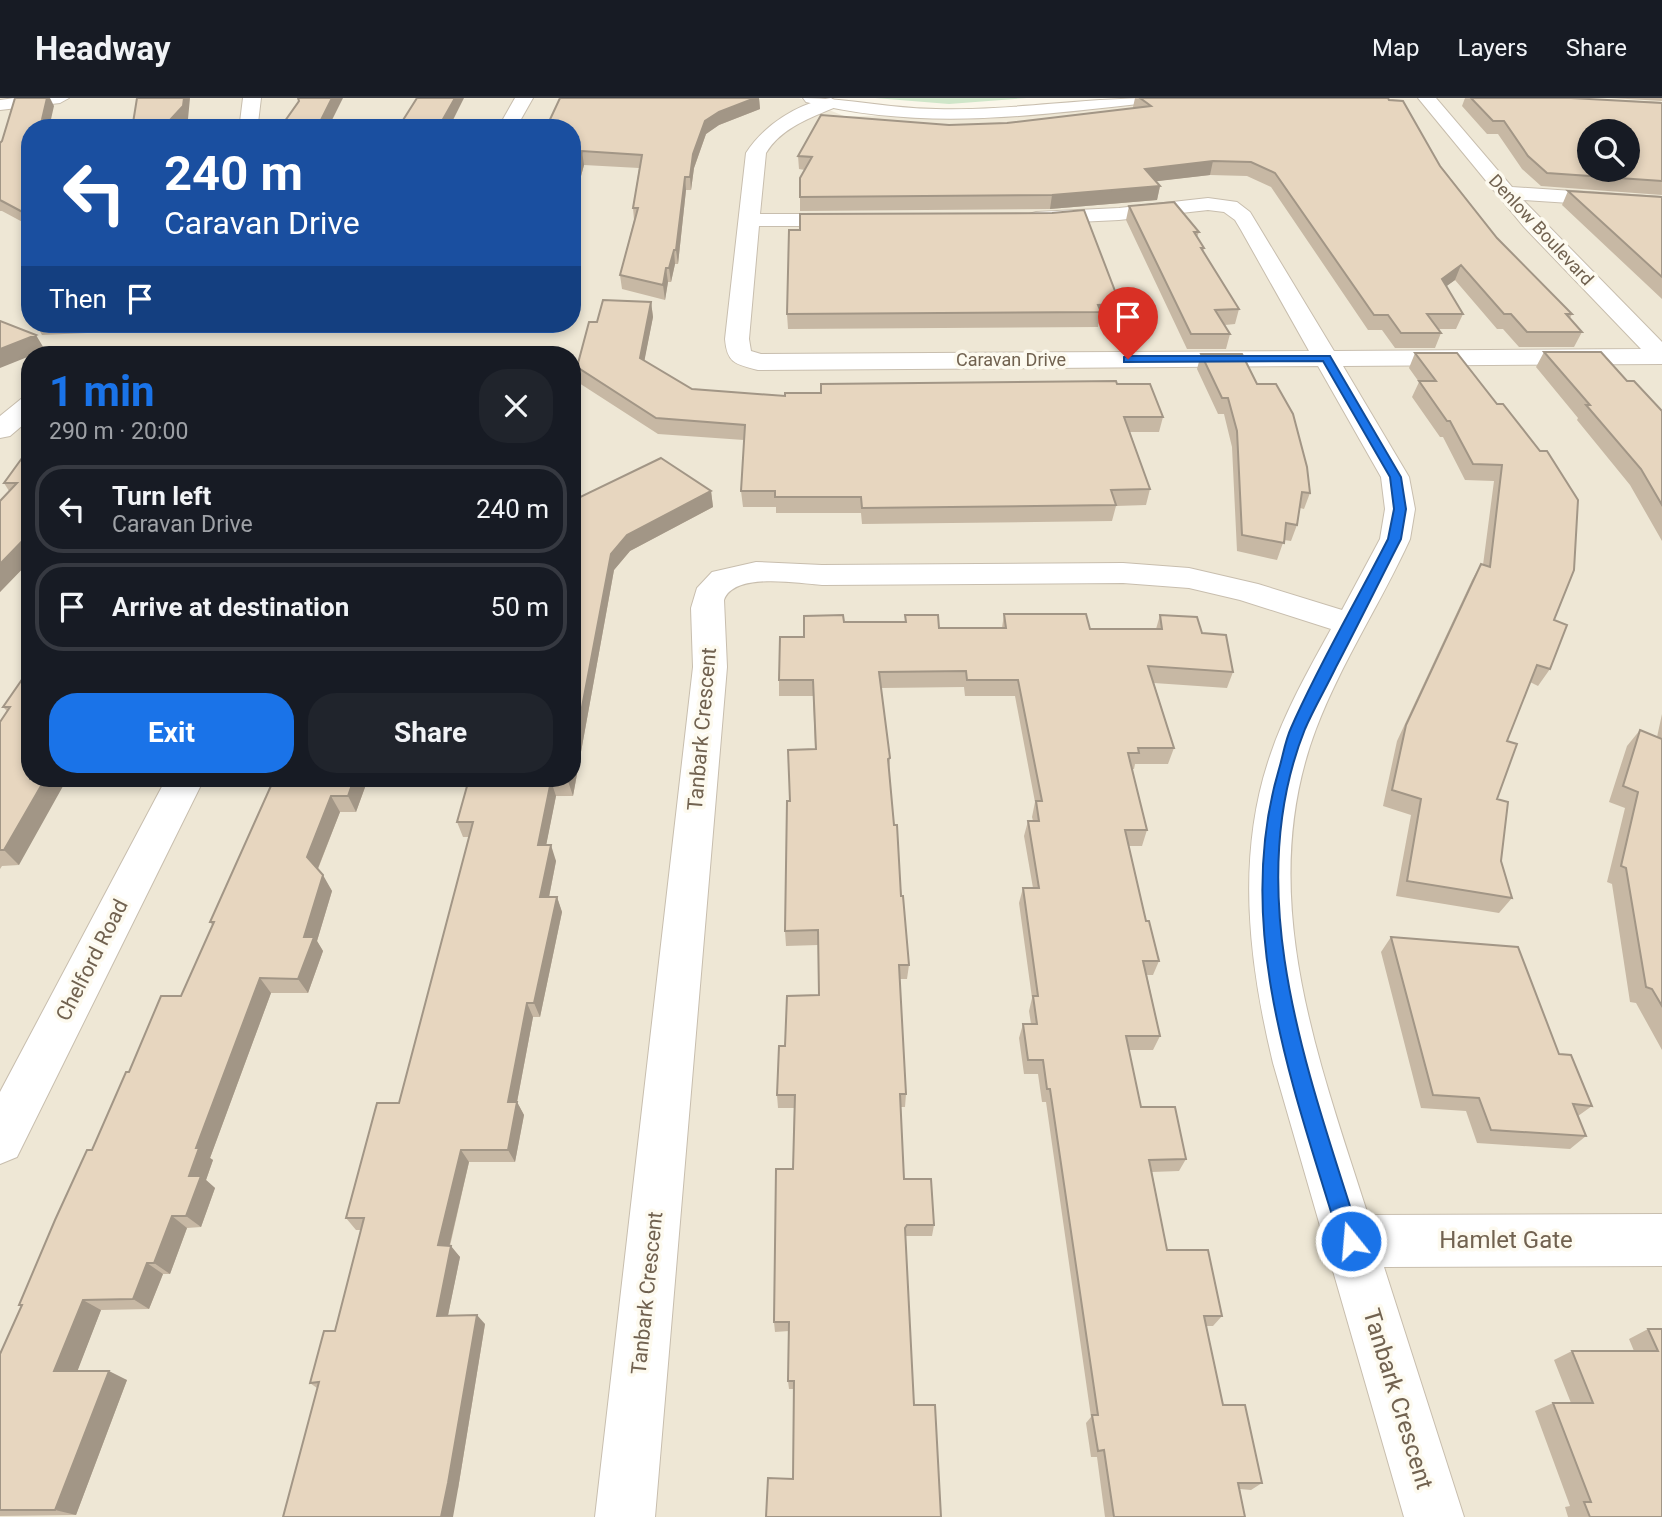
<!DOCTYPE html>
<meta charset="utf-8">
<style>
body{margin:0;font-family:Roboto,sans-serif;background:#20242c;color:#f1f3f6;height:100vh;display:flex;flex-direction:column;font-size:26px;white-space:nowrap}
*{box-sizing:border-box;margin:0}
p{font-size:23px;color:#9ea1a6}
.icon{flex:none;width:38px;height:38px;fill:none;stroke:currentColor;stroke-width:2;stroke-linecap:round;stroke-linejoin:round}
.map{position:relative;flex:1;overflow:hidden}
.sheet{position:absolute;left:21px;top:248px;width:560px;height:441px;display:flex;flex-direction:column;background:#171b24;border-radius:28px;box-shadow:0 4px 10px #0003}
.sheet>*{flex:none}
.top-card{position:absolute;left:21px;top:21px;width:560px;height:214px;border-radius:28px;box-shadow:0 4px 10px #0003;background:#1a4fa0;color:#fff;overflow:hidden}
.controls{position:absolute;left:1577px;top:21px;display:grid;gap:14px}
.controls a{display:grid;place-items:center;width:63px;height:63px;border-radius:50%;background:#171b24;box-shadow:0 4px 10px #0003;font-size:35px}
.pin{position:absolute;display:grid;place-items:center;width:60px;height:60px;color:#fff;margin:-72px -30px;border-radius:50% 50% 50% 0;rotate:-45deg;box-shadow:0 0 7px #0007}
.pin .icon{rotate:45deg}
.me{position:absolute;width:77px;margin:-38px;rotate:343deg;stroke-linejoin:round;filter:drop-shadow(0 0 5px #0008)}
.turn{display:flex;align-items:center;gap:24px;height:147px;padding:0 28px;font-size:32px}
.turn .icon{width:91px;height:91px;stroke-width:2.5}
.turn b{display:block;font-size:49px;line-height:60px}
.then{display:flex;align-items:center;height:66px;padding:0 28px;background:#0003;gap:14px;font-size:26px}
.round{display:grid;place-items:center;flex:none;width:74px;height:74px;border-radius:28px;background:#20242c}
.overview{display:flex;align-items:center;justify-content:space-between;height:119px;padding:0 28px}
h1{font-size:42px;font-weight:700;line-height:52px;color:#1a73e8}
.action{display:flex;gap:14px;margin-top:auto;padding:14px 28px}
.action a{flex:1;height:80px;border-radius:28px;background:#1a73e8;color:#fff;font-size:28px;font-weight:700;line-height:80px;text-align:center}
.action a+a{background:#20242c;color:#f1f3f6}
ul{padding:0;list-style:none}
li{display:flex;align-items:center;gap:21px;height:88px;margin:0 14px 10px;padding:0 14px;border:4px solid #363941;border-radius:28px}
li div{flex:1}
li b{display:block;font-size:26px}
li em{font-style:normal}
header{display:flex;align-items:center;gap:42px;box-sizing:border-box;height:98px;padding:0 35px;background:#171b24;border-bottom:2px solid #363941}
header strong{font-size:33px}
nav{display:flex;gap:38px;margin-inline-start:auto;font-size:24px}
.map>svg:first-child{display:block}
.residential{fill:#eee7d5;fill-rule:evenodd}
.green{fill:#cfe6c9}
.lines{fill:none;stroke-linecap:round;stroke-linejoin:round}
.minor-casing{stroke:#c8beae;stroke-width:2}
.tertiary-casing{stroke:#c8beae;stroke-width:2}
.minor{fill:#fff;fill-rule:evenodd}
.tertiary{fill:#fff;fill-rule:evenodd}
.wall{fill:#c7b8a4}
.shaded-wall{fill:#a29686}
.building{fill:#e7d6bf;stroke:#a29686;stroke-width:2;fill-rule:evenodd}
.route{fill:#1a73e8;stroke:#114b97;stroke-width:2}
.labels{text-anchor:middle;stroke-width:7;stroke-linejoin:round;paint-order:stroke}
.far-street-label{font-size:18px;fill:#716250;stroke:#fdfaef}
.street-label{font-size:21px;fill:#716250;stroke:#fdfaef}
.near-street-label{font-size:24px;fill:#716250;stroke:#fdfaef}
</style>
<header>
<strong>Headway</strong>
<nav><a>Map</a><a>Layers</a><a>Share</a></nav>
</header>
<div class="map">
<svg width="1662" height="1419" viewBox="0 0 1662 1419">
<rect width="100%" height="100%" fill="#faf6e9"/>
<path class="residential" d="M0 0H799L844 18 994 19 1132 4 1126 0H1662V1419H0ZM30 30H572V226H30ZM1589 33H1628V72H1589ZM30 257H572V681H30Z"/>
<path class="green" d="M875 0H1027L949 6Z"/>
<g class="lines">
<defs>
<path id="minor" d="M243 0H261L258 25 255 30H236L240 24Z
M515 0H533L516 30H498Z
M831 0 839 5 836 9C810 20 781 30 766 55L760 116H853L860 118 864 122 860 126 853 128H759L749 241 751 253 761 256 1309 253 1241 132 1235 122 1224 114 1208 112 1119 122 1036 126 1029 124 1026 120 1029 116 1036 114 1119 110 1208 100 1237 104 1250 114 1334 253 1641 251 1524 129 1418 0H1436L1512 89 1662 99V111L1523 102 1662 244V266L1343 268 1409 379 1415 411 1410 441C1381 505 1341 565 1316 631 1254 795 1318 960 1368 1117L1662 1116V1168L1384 1169 1464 1419H1404L1273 965C1249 866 1236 760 1269 661 1284 615 1308 573 1331 531L1240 502 1189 490 1123 485 822 487C797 485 734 474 724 502L727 569 655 1419H595L693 569 691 510 697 490 712 474 756 464 822 467 1123 465 1189 470 1258 486 1342 512 1380 441 1385 411 1381 379 1318 268 758 272C735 266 727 265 725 241L746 55C764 27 798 5 831 0Z
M30 299V321L10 338 0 340V318L21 301Z
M166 681H204L17 1059 0 1066V994Z"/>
<path id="tertiary" d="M15 0H69L60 5 0 12V2Z
M803 0C848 0 892 11 936 11 1010 13 1082 0 1156 0L1147 5C1030 18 922 33 806 4Z"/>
</defs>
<use href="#minor" class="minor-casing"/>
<use href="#tertiary" class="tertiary-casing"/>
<use href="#minor" class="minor"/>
<use href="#tertiary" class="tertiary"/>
</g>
<path class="wall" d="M560 0H759L760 11 719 27 706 36 694 70 691 92H686L678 166H675L671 184H668L665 202 622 191 620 177 634 122 633 110 639 70 584 67 581 78H577Z
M1135 0H1388L1497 140 1572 216 1570 220 1582 234 1574 249H1519L1503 231H1497L1455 182 1446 188 1463 216 1456 231H1439L1441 235 1435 250H1395L1382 232H1368L1271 89 1247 78 1210 77 1156 83 1160 88 1157 102 1050 111 800 113V80L805 72 799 71 798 58 949 27 1007 25 1134 10 1133 9Z
M1465 0H1571L1662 4V97L1541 88 1522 71 1498 36H1487L1462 8Z
M1611 0H1662V3Z
M54 8 30 30V128L2 113H0V45Z
M1568 93 1662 99V201L1562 107Z
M1129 108 1199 134 1197 139 1204 150 1203 154 1239 211 1235 226 1225 227 1230 236 1226 251H1187L1126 122Z
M800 132 1120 206 1117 221 1099 222 1098 229 788 231 787 216Z
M651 204 653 219 644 263 692 291 785 298 821 295 1117 286 1163 319 1159 334H1130L1150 391 1146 407 1116 408 1112 423 862 426 861 415H776V409H743L741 393 744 342 658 336 579 285 577 269 597 224Z
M36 226H226L223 229 42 237Z
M287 226H399V227L289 230Z
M1544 254 1627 283 1662 313V443L1630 387 1577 322 1578 320 1536 269Z
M1415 255 1497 306 1554 522 1550 571 1538 588 1530 584 1507 643 1497 701 1501 763 1512 800 1499 815 1396 798 1411 717 1383 708 1397 643 1472 482 1481 466 1483 467 1494 383 1465 382 1443 339H1440L1412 299 1419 284 1409 270Z
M1201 256 1310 395 1304 411 1300 410 1297 427 1291 443 1284 442 1277 462 1237 453 1232 349 1224 316H1218L1197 271Z
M30 349V463L0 494V403L9 393 4 385Z
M711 393 713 409 630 453 614 472 573 698H556L546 747 556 763 549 799H557L562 814 540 919H533L517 1004 524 1017 515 1064H469L450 1148 460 1159 448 1217 485 1226 458 1391 310 1285 335 1233 361 1132H356L346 1120 399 1005 469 739H463L457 724 469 681H572V405Z
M1004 516 1090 531H1156L1160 517 1202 535 1233 574 1227 590 1154 585 1174 650 1168 666H1135L1134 671H1132L1147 732 1142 748H1128L1146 823 1159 863 1153 877H1147L1160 938 1153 952H1129L1141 1009 1186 1061 1179 1073 1152 1074 1167 1152 1222 1218 1213 1228H1206L1223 1307 1262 1385 1251 1392 1240 1391 1245 1419H1105L1097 1359H1091L1086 1325 1091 1319 1046 1004H1042L1038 976H1024L1019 940 1023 926H1031L1029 913 1032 900 1019 805 1023 790H1033L1024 738 1028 723H1033L1032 719 1035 704 1015 598H965L964 589 881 590 890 660 889 676 909 867 907 881H900L906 996 905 1009H901L904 1081 934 1127 932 1138H906L793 1381 794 1291H789L788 1283 789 1233 775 1234 774 1224 793 1071 794 1010H778L777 997 785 948 819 897 818 847 786 848 785 833 790 703 815 651 813 598H779V582L804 539 844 524H905V517L939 530H1002Z
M30 570 19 767 2 768 0 771V624L7 613 3 609Z
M1662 616V952L1636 905 1630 904 1612 786 1607 784 1625 710 1609 704 1627 648 1640 632 1657 639Z
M274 681H368L356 714H340L318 771 332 793 317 843 323 853 308 895H271L210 1060 213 1062 206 1082 215 1090 201 1129 187 1130 170 1176H163L149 1211 101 1212 77 1273 127 1282 76 1417 0 1418V1256L21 1208 19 1207 129 974 181 898 213 828 210 824Z
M1391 839 1559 956 1592 1008 1578 1018 1586 1038 1570 1051 1477 1045 1466 1013 1421 1010 1381 854Z
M1648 1231H1662V1419H1568L1565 1409 1570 1408 1535 1313 1553 1305H1571L1554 1262 1572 1253H1634L1629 1241Z"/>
<path class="shaded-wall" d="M47 0H50L54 8 49 30H40Z
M184 0H190L188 21 180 30H168L170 22Z
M332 0H343L328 30H317Z
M455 0H464L449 30H438Z
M755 0H759L760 11 719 27 706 36 694 70 691 92 690 79 693 56 705 23 719 14Z
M582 53 584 67 581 78 579 65Z
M1213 63 1210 77 1142 85 1145 71Z
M575 65 577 78 572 85V68Z
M685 79 686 92 678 166 676 152Z
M1160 88 1157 102 1050 111 1052 97Z
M674 152 675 166 671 184 669 170Z
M1461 167 1455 182 1436 196 1442 181Z
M666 170 668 184 665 202 663 187Z
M651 204 653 219 642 275 640 260Z
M36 237 45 252 0 270V251Z
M711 393 713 409 630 453 614 472 573 698 568 683 569 681H572V662L611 456 627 437Z
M30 435V463L0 494V466Z
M45 681H67L19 767 4 752Z
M354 681H368L356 714 348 698Z
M551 683 556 698 543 763 538 747Z
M331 698 340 714 316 775 307 759Z
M551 747 556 763 546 814 540 799Z
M323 777 332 793 317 843 323 853 308 895 298 881 304 839Z
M557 799 562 814 540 919 534 905Z
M260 880 271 895 210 1060 213 1062 206 1082 215 1090 201 1129 186 1118 189 1078 196 1050Z
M527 905 533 919 517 1004 524 1017 515 1064 508 1052V1004Z
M461 1052 469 1064 447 1158 438 1147Z
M172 1118 187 1130 170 1176 154 1165Z
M451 1148 460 1159 446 1227 437 1218Z
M147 1165 163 1176 149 1211 133 1201Z
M83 1202 101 1212 74 1282 54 1273Z
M477 1217 485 1226 458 1391 453 1419H441Z
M109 1273 127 1282 76 1417 55 1412Z"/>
<path class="building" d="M15 0H47L40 30H30V118L0 102V45L2 43Z
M137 0H184L183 8 170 22H175L168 30H67L133 25Z
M298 0H332L317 30H280L299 3Z
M417 0H455L438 30H398Z
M560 0H755L719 14 705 23 693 56 690 79H685L676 152H674L669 170H666L663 187 620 177 638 110H633L642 57 582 53 579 65H575L572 68V30H546Z
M1140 0H1388L1389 2 1403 3 1440 68 1497 140 1572 216H1566L1582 234H1527L1511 216H1504L1461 167 1442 181 1463 216H1427L1441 235H1401L1388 217H1374L1275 75 1251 64 1213 63 1145 71 1160 88 1052 97 800 99V80L812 59 798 58 821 17 949 27 1007 25 1151 8Z
M1471 0H1571L1662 5V83L1547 75 1528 58 1504 23H1493ZM1589 33H1628V72H1589Z
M1568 93 1662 99V179Z
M1174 104 1199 134H1194L1204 150H1201L1239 211 1215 212 1230 236H1191L1129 108Z
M1084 112 1120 206 1098 207 1101 214 787 216 789 132H800V116L1052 115Z
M603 202 651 204 640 260 692 291 785 298V295H821V286L1116 283 1117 286H1150L1163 319H1124L1150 391 1111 392 1116 407 862 410 861 399H775V393H741L745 327 656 320 577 269 589 224H597Z
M0 223 36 237 0 251Z
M1544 254H1601L1627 283H1634L1662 313V407L1641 371 1586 307H1590Z
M1415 255H1457L1497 306H1503L1540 353H1547L1578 402 1574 472 1554 522 1567 527 1550 571 1537 567 1507 643 1517 646 1497 701 1508 704 1501 763 1512 800 1407 783 1421 701 1392 692 1406 627 1481 466 1490 469 1502 367 1473 366 1450 323H1447L1419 283H1436Z
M1201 256H1242L1257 286H1276L1293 316 1307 369 1310 395 1302 394 1297 427 1286 425 1284 445 1242 437 1237 333 1228 300H1222Z
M30 349V435L0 466V403L17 385H4Z
M661 360 711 393 627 437 611 456 572 662V405L578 400Z
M1004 516H1086L1090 531H1162L1160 517 1197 519 1202 535 1226 537 1233 574 1148 568 1174 650H1138L1139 655H1128L1147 732H1125L1146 823H1149L1159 863H1143L1160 938H1126L1141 1009H1175L1186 1061 1149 1062 1167 1152H1208L1222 1218H1204L1223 1307H1245L1262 1385H1238L1245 1419H1114L1104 1352 1098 1353 1092 1317H1098L1050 991H1047L1043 962H1028L1023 926H1037L1033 898H1038L1023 790H1039L1028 723H1039L1036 703H1042L1018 582H967L966 573 879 574 890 660 888 661 894 727H897L901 798H903L909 867H899L906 996H900L904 1081H931L934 1127H907L905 1130 914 1307H935L941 1419H766L768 1380 793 1381 794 1283H788L789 1224H774L776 1071H793L795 997H777L779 948H785L787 898 819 897 818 832 785 833 787 703H790L788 652 816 651 813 582H779L780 539H804V518L843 517 844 524H906L905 517H938L939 530H1006Z
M30 570V681H45L4 752H0V624L10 609H3Z
M1640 632 1662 641V908L1652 891 1646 889 1626 770 1621 768 1638 694 1623 688Z
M274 681H354L348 698H331L307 759 323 777 304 839H314L298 881 260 880 196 1050H199L189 1078H201L186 1118H172L154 1165H147L133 1201 83 1202 54 1273H109L55 1412H0V1256L22 1207H19L55 1122 87 1052H92L126 974H129L161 898H181L214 824H210Z
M469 681H569L568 683H551L538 747H551L540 799H557L534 905H527L508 1004H517L508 1052H461L438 1147 451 1148 437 1218 477 1217 448 1385 441 1419H283L319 1284 310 1285 324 1233H335L364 1120H346L377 1005H399L473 724H457Z
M1391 839 1518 849 1559 956 1571 957 1592 1008 1573 1006 1586 1038 1491 1032 1479 1000 1433 997Z
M1648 1231H1662V1419H1590L1584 1404H1591L1553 1305H1593L1572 1253H1658Z"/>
<path class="route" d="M1128 258H1330L1401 379 1406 411 1401 441C1379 484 1358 527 1336 569 1326 590 1314 610 1305 631 1238 798 1311 982 1361 1143L1358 1150 1351 1153 1343 1150 1340 1143C1294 991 1232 830 1279 671 1283 658 1285 643 1291 630 1319 566 1356 504 1388 441L1394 411 1390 379 1323 263 1124 264V259Z"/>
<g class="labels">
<g class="far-street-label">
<text transform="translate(1541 132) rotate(47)" y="6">Denlow Boulevard</text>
<text x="1011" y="268">Caravan Drive</text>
</g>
<g class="street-label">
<text transform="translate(702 631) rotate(-85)" y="7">Tanbark Crescent</text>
<text transform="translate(92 862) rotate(-63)" y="7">Chelford Road</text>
<text transform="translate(647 1195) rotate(-84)" y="7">Tanbark Crescent</text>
</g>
<g class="near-street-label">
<text x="1506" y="1150">Hamlet Gate</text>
<text transform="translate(1398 1301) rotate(73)" y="8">Tanbark Crescent</text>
</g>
</g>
</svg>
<div class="controls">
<a><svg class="icon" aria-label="search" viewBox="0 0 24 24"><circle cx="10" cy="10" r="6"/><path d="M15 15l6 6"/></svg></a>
</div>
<div class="pin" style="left:1128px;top:261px;background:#d93025"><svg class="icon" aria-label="arrive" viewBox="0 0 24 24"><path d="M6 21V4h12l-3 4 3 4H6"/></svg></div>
<svg class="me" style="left:1351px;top:1143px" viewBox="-20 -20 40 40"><circle r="17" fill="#1a73e8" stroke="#fff" stroke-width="3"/><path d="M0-11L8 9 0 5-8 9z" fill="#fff"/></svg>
<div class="top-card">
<div class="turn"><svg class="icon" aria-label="left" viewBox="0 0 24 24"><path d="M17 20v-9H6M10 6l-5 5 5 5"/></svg><div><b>240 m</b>Caravan Drive</div></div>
<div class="then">Then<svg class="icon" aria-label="arrive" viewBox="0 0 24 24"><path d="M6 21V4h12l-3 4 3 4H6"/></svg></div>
</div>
<section class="sheet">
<div class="overview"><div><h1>1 min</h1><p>290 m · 20:00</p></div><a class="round"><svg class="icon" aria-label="close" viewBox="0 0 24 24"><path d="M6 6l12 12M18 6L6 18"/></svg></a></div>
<ul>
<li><svg class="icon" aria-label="left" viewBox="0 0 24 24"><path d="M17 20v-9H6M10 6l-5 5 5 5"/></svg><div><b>Turn left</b><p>Caravan Drive</p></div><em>240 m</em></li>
<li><svg class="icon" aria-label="arrive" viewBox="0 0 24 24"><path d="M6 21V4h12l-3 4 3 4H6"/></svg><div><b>Arrive at destination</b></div><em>50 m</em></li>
</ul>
<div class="action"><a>Exit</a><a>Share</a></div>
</section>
</div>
